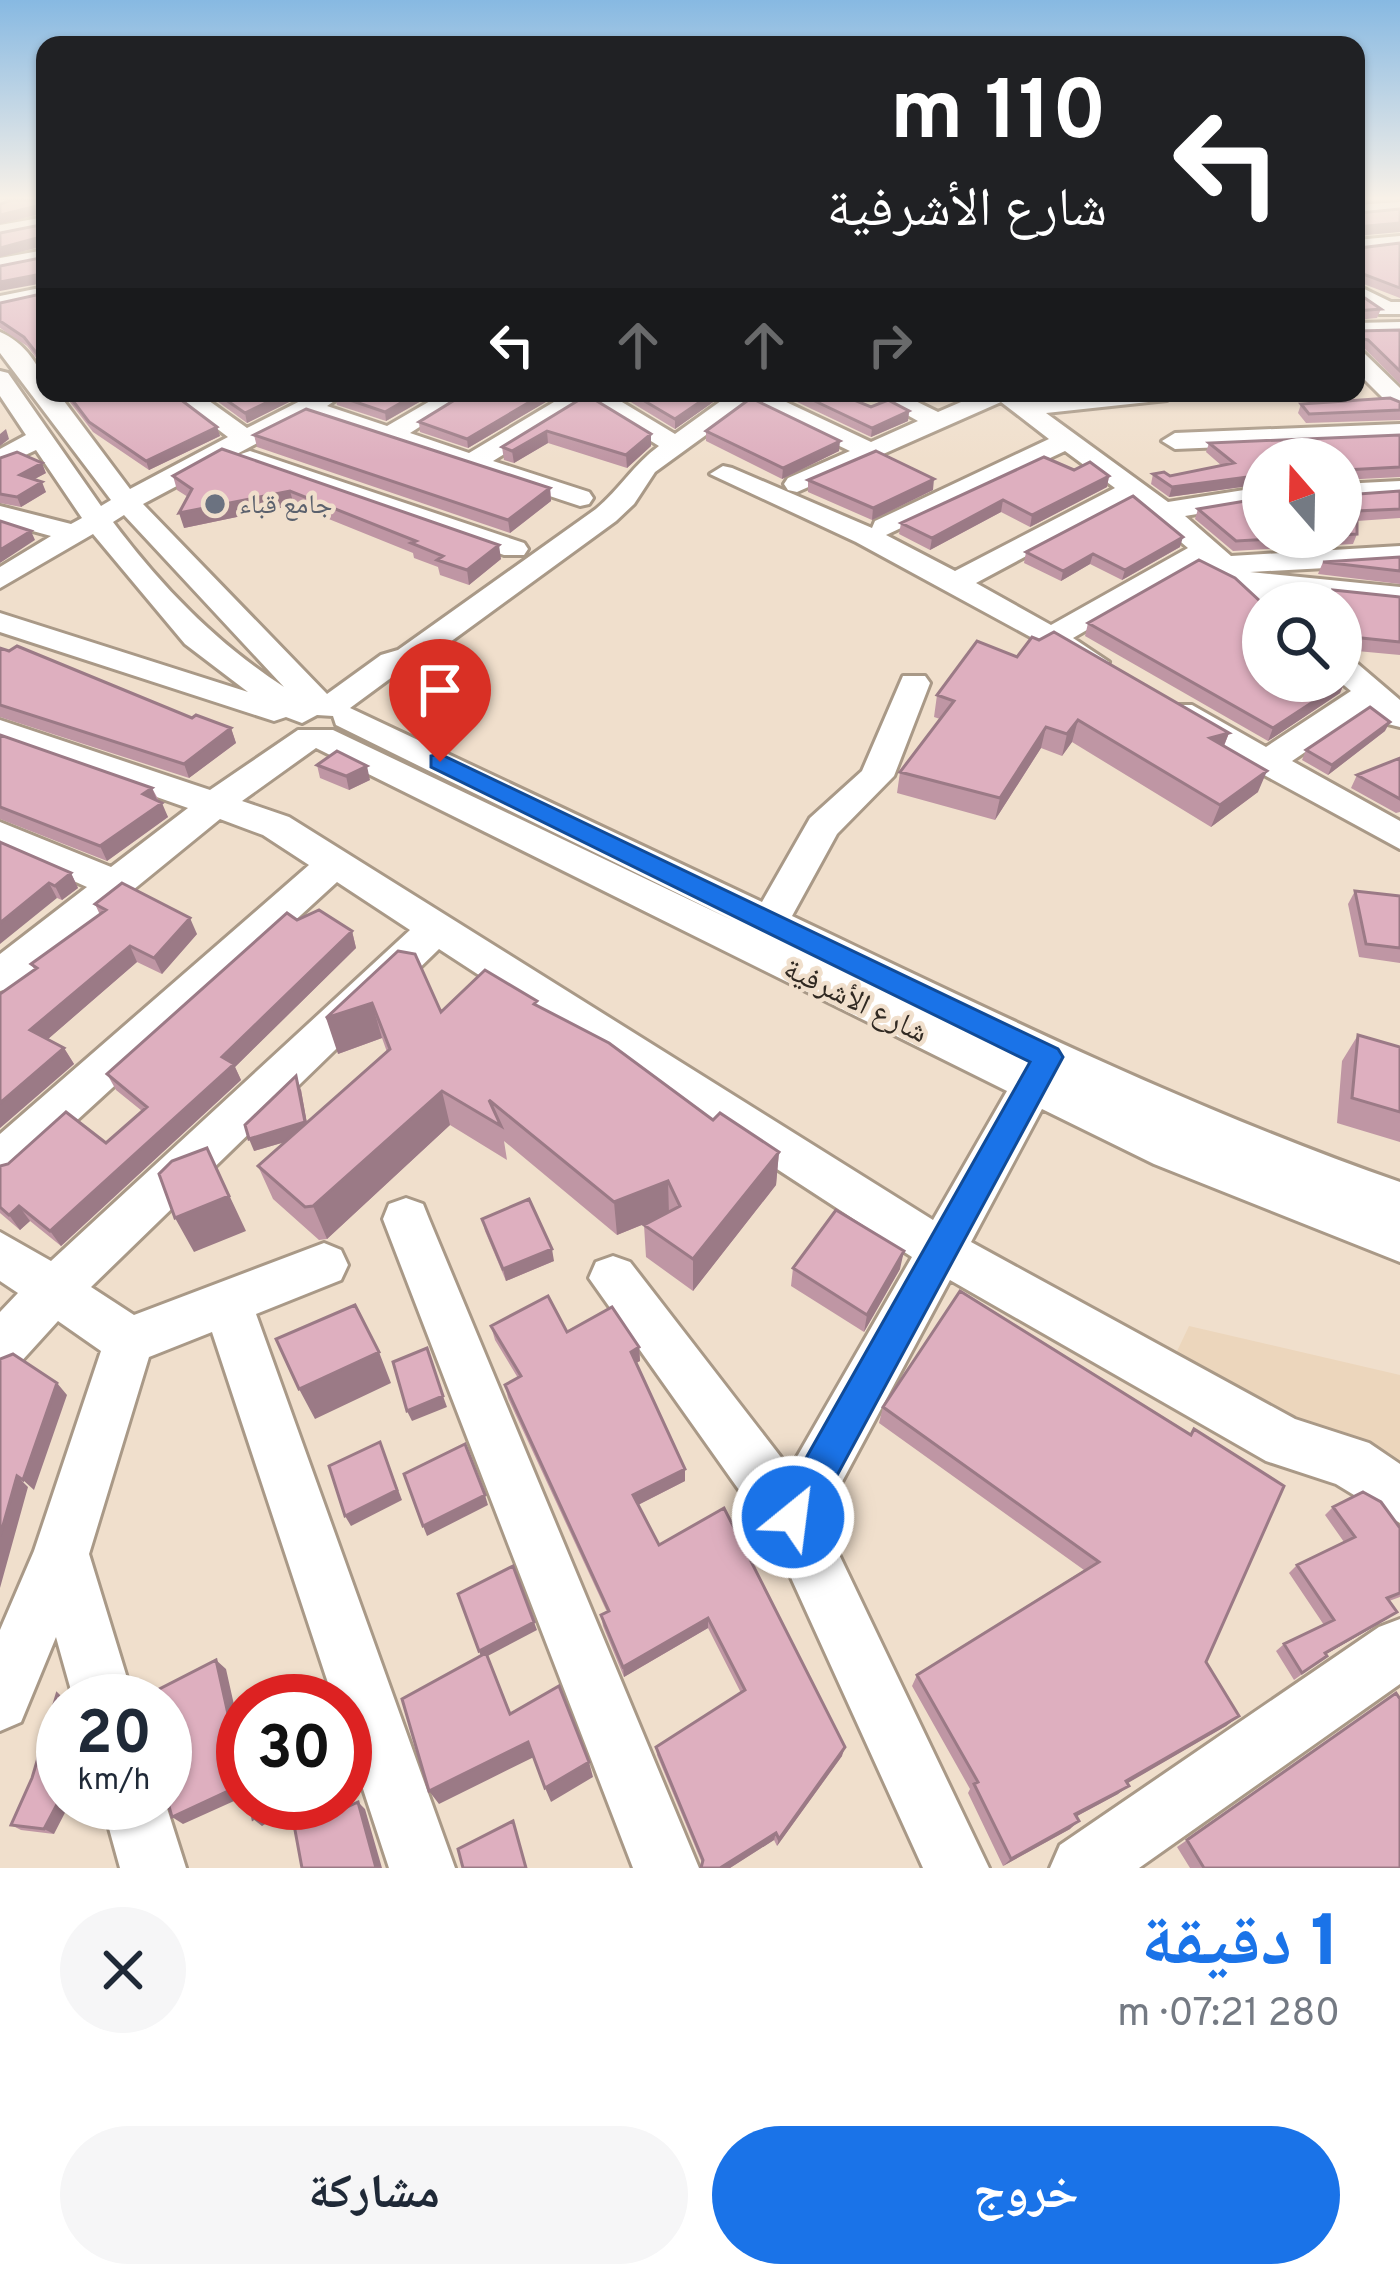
<!DOCTYPE html>
<html lang="ar">
<meta charset="utf-8">
<style>
body{margin:0;font-family:Overpass,"Noto Naskh Arabic",sans-serif;background:#f6f6f7;color:#1f2937;direction:rtl;height:100vh;display:flex;flex-direction:column;font-size:45px;white-space:nowrap}
*{box-sizing:border-box;margin:0}
p{font-size:39px;color:#747a83}
.icon{flex:none;width:66px;height:66px;fill:none;stroke:currentColor;stroke-width:2;stroke-linecap:round;stroke-linejoin:round}
.map{position:relative;height:1868px;overflow:hidden;direction:ltr}
.side{display:flex;flex-direction:column;background:#fff;flex:1}
.side>*{flex:none}
.hud{position:absolute;left:36px;top:36px;width:1329px;height:366px;border-radius:24px;box-shadow:0 3px 9px #0004;direction:rtl;background:#202124;color:#fff;overflow:hidden}
.needle{width:78px;rotate:340deg}
.controls{position:absolute;left:1242px;top:438px;display:grid;gap:24px}
.controls a{display:grid;place-items:center;width:120px;height:120px;border-radius:50%;background:#fff;box-shadow:0 3px 9px #0004;font-size:60px}
.speed{position:absolute;left:36px;top:1674px;display:flex;gap:24px;font-size:60px;font-weight:700;text-align:center}
.speed>*{display:grid;place-content:center;width:156px;height:156px;border-radius:50%;background:#fff;box-shadow:0 3px 9px #0004;line-height:1}
.speed small{font-size:30px;font-weight:400}
.speed .limit{border:18px solid #d22;background:#fff;color:#111}
.pin{position:absolute;display:grid;place-items:center;width:102px;height:102px;color:#fff;margin:-123px -51px;border-radius:50% 50% 50% 0;rotate:-45deg;box-shadow:0 0 12px #0007}
.pin .icon{rotate:45deg}
.me{position:absolute;width:132px;margin:-66px;rotate:29deg;stroke-linejoin:round;filter:drop-shadow(0 0 9px #0008)}
.turn{display:flex;align-items:center;gap:42px;height:252px;padding:0 60px;font-size:54px}
.turn .icon{width:156px;height:156px;stroke-width:2.5}
.turn b{display:block;font-size:84px;line-height:102px}
.lanes{display:flex;align-items:center;height:114px;padding:0 60px;background:#0003;justify-content:center;gap:60px;direction:ltr}
.lanes .off{opacity:.35}
.round{display:grid;place-items:center;flex:none;width:126px;height:126px;border-radius:63px;background:#f6f6f7}
.summary{display:flex;align-items:center;justify-content:space-between;height:204px;padding:0 60px}
h1{font-size:72px;font-weight:800;line-height:90px;color:#1a73e8}
.button{display:flex;gap:24px;margin-top:auto;padding:24px 60px}
.button a{flex:1;height:138px;border-radius:72px;background:#1a73e8;color:#fff;font-size:48px;font-weight:800;line-height:138px;text-align:center}
.button a+a{background:#f6f6f7;color:#1f2937}
.map>svg:first-child{display:block}
.built{fill:#ecd6bc}
.lines{fill:none;stroke-linecap:round;stroke-linejoin:round}
.minor-casing{stroke:#a99987;stroke-width:6}
.minor{fill:#fff;fill-rule:evenodd}
.wall{fill:#bf96a4}
.shaded-wall{fill:#9b7a86}
.building{fill:#deafbf;stroke:#9b7a86;stroke-width:3}
.route{fill:#1a73e8;stroke:#114b97;stroke-width:3}
.worship-dot{fill:#6b7280;stroke:#f0dfcc;stroke-width:4.5}
.labels{text-anchor:middle;stroke-width:9;stroke-linejoin:round;paint-order:stroke}
.far-worship-label{font-size:27px;fill:#5b616d;stroke:#f0dfcc;text-anchor:start}
.street-label{font-size:30px;fill:#302922;stroke:#f0dfcc}
</style>
<div class="map">
<svg width="1400" height="1868" viewBox="0 0 1400 1868">
<rect width="100%" height="100%" fill="#f0dfcc"/>
<path class="built" d="M1189 1326 1400 1375V1499L1169 1368Z"/>
<g class="lines">
<defs>
<path id="minor" d="M0 200H22L0 208Z
M1400 202V214L1356 217V205Z
M45 217V229L0 237V225Z
M1400 236V248L1356 252V240Z
M45 250V262L0 270V258Z
M1356 285 1391 302H1400V314H1379L1356 300Z
M45 287V299L0 308V296Z
M1400 322V336L1356 337V323Z
M0 332C23 341 45 369 45 393H58L130 489 228 437 170 393H198L247 428 316 393H346L327 406 387 426 444 393H473L410 433 469 453 569 393H607L675 434 732 393H767L871 442 918 421 868 393H899L938 412 982 393H1011L1027 400 1098 393H1179L1167 400 1046 413 1168 502 1263 487V503L1185 516 1231 556 1400 546V564L1250 572 1400 587V605L1275 593 1283 603H1263V611L1204 562 1073 638 1109 662 1093 671 856 542 710 474 723 466 732 468 872 528 875 521 1049 439 1001 402 797 492 788 490 784 484 788 478 850 451 750 403 655 472 634 504 616 521 420 664 403 669 350 708 762 902 810 818 862 771 903 676H925L930 683 894 776 837 834 792 916C992 1011 1191 1109 1400 1182V1262L1154 1164 1042 1109 971 1242 1295 1419 1369 1443 1400 1464V1523L1336 1484 1266 1461 950 1280 822 1519 989 1868H923L773 1538 589 1278 596 1262 613 1256 630 1262 790 1469 912 1257 439 949 91 1287 134 1315 324 1243 341 1250 348 1265 341 1280 256 1314 455 1868H389L345 1734V1701H334L212 1332 149 1357 89 1554 134 1701H74L56 1637 21 1722 0 1731V1630L34 1551 101 1351 58 1321 18 1365 0 1372V1312L18 1293 0 1281V1232L51 1261 410 930 337 882 16 1176 0 1181V1134L309 865 263 835 220 819 14 987 0 991V954L87 887 0 848V822L111 867 188 808 0 742V720L210 790 298 730H333L734 921 336 725 333 716 317 715 302 723 286 717 274 721 0 632V613L248 692 185 644 93 534 0 588V567L51 536 0 522V506L71 524 82 518 36 450 0 467V449L26 435 0 396V371L8 373 101 506 111 500 0 353ZM588 402 659 446C634 464 620 489 596 509L398 650 381 655 327 694 143 504 308 416 580 506 589 504 593 498 589 492 493 461ZM1065 451 1115 488 955 571 886 535ZM1131 500 1188 548 1051 625 976 583ZM124 515 284 687C215 642 162 587 113 522ZM316 748 1007 1091 933 1220 289 817 242 801Z
M1356 351 1364 353 1400 388V408L1391 406 1356 371Z
M1400 424V440L1175 449 1162 441 1175 433Z
M250 451 524 543 528 549 524 555H504L241 464 237 459 241 454Z
M1400 481V497L1341 500V484Z
M1341 657 1352 659 1400 700V727L1388 724 1370 708 1292 761 1400 821V849L1255 770 1164 712 1168 705H1192L1266 747 1351 691 1339 681Z
M406 1198 423 1204 429 1219 699 1868H633L383 1219 389 1204Z
M1400 1619V1684L1139 1868H1050L1060 1845 1379 1627Z
M102 1803 165 1802 186 1868H120Z"/>
</defs>
<use href="#minor" class="minor-casing"/>
<use href="#minor" class="minor"/>
</g>
<path class="wall" d="M1400 243V298L1356 281 1359 248Z
M1356 292 1381 309 1377 318 1356 320V331L1400 330V384L1365 349 1356 348Z
M45 293V369L27 346 0 328V303Z
M63 393H172L217 427 220 436 149 470 93 432Z
M206 393H307L247 423Z
M435 393 386 421 337 405 335 395Z
M466 393H561L468 448 420 432 419 422Z
M616 393H726L675 429Z
M778 393H837L871 407 909 411 908 421 871 437Z
M587 395 651 434V446L627 468 548 443 514 463 504 460 502 447Z
M1400 402V420L1306 423 1298 413 1301 404Z
M706 431 839 451 782 479 706 441Z
M254 435 550 488 551 501 510 533 257 447Z
M1400 435V477L1341 480 1263 459V484L1169 497 1151 484 1153 474 1170 476 1222 466 1206 452 1209 443Z
M222 449 501 559 469 585 440 575 438 567 414 558 413 553 294 505 184 528 188 497 177 490 173 476Z
M0 458 46 473 34 479 46 492 21 507 0 503Z
M1074 470 1109 476 1107 487 1030 527 1001 512 930 550 899 534 901 523Z
M808 480 933 490 872 520 808 492Z
M1341 491 1345 495 1400 491V518L1357 521V534L1353 544 1233 551 1195 519 1198 509 1263 537H1341Z
M1180 547 1122 580 1090 564 1061 581 1024 563 1026 552Z
M1400 557V584L1318 574 1323 562Z
M1333 590 1400 597V655L1346 650 1341 644V603H1318L1319 600 1328 601Z
M1088 623 1345 681 1340 693 1268 741 1085 636Z
M0 648 192 718 231 728 236 743 189 778 0 717Z
M1017 657 1229 733 1224 746 1258 792 1211 827 1072 742 1062 756 1041 748 995 820 897 793 900 772 940 719 934 717 937 695Z
M1385 731 1328 775 1302 760 1306 750Z
M0 735 152 788 168 817 107 861 0 819Z
M1400 758V812L1396 813 1351 788 1357 775Z
M317 765 370 780 349 790 320 778Z
M0 842 71 873 78 888 62 900 57 898Z
M1355 891 1400 896V963L1359 957 1348 904Z
M95 904 197 934 162 974 137 962 48 1039 64 1048 74 1064 0 1128V994L34 969 31 964 100 915Z
M297 920 352 931 356 948 235 1067 241 1080 61 1246 30 1221 20 1230 0 1213V1166L106 1143 142 1111 116 1090 107 1074Z
M398 951 441 1012 538 1006 713 1120 779 1152 776 1185 693 1291 646 1257 644 1225 651 1221 617 1235 504 1141 507 1160 450 1125 327 1239 319 1240 273 1199 258 1166 285 1142 254 1151 301 1090 307 1123 387 1052 382 1038 338 1054Z
M1358 1035 1400 1047V1142L1337 1123 1342 1061Z
M482 1219 554 1261 506 1281 485 1231Z
M793 1268 900 1269 864 1332 791 1286Z
M960 1291 1239 1716 1226 1726 1127 1783 1118 1794 1077 1816 1070 1829 1003 1866 968 1793 970 1789 912 1686 917 1675 1084 1570 879 1423 883 1407Z
M491 1326 567 1332 639 1347 640 1361 636 1363 685 1469V1481L638 1505 659 1545 842 1756 777 1846 774 1840 730 1868H700L702 1863 657 1755 656 1747 741 1693 708 1628 624 1677 603 1626 601 1615 607 1612 508 1398 505 1385 518 1378 495 1340Z
M1333 1507 1400 1528V1597L1389 1601 1387 1619 1326 1654 1327 1656 1294 1680 1276 1651 1284 1644 1324 1625 1289 1573 1297 1565 1344 1542 1325 1515Z
M1396 1693 1400 1868H1190L1177 1847Z
M32 1778 54 1834 21 1830 11 1825Z"/>
<path class="shaded-wall" d="M42 205 44 213 0 224V215Z
M1400 223V232L1356 236V230L1358 227Z
M41 237 44 246 0 257V248Z
M41 274 44 283 0 291V282Z
M286 393H307L247 423 245 413Z
M418 393H435L386 421 385 412Z
M545 393H561L468 448 467 439Z
M713 393H726L675 429V419Z
M909 411 908 421 871 437 872 428Z
M217 427 220 436 149 470 146 461Z
M6 429 9 439 0 446V434Z
M547 431 548 443 514 463 512 451Z
M651 434V446L627 468 626 455Z
M840 441 839 451 782 479 783 468Z
M42 463 46 473 24 485 20 475Z
M1263 475V484L1169 497 1172 487Z
M1109 476 1107 487 1030 527 1032 515Z
M934 479 933 490 872 520 873 508Z
M42 482 46 492 21 507 17 497Z
M550 488 551 501 510 533 508 520Z
M290 491 294 505 184 528 179 513Z
M1003 500 1001 512 930 550 932 538Z
M31 531 35 540 0 563V550Z
M1183 537 1180 547 1122 580 1125 570Z
M499 545 501 559 469 585 467 570Z
M1093 554 1090 564 1061 581 1063 571Z
M1345 681 1340 693 1268 741 1273 728Z
M1078 720 1072 742 1062 756 1067 734Z
M1390 722 1385 731 1328 775 1332 765Z
M1046 727 1041 748 995 820 1000 798Z
M231 728 236 743 189 778 184 764Z
M1229 733 1220 755 1210 738Z
M367 766 370 780 349 790 346 776Z
M1267 771 1258 792 1211 827 1220 805Z
M152 788 158 802 143 794Z
M162 803 168 817 107 861 100 846Z
M71 873 78 888 62 900 55 886Z
M49 883 57 898 0 944V923Z
M190 918 197 934 162 974 154 958Z
M352 931 356 948 235 1067 241 1080 61 1246 50 1231 222 1057Z
M130 946 137 962 40 1046 30 1030Z
M372 1003 382 1038 338 1054 326 1018Z
M64 1048 74 1064 0 1128V1103Z
M296 1076 301 1090 309 1135 254 1151 249 1139Z
M442 1091 450 1125 327 1239 313 1206Z
M207 1148 246 1231 194 1252 175 1218Z
M779 1152 776 1185 693 1291V1259Z
M668 1181 669 1214 617 1235 614 1202Z
M19 1206 30 1221 20 1230 9 1215Z
M552 1249 554 1261 506 1281 503 1269Z
M904 1251 900 1269 864 1332 867 1315Z
M639 1347 640 1361 632 1365 631 1352Z
M379 1352 391 1383 315 1419 299 1389Z
M57 1383 67 1395 34 1490 23 1480Z
M443 1396 447 1407 412 1421 407 1411Z
M380 1442 402 1500 351 1526 345 1516Z
M685 1469V1481L634 1507 633 1495Z
M17 1476 28 1487 0 1588V1536Z
M485 1495 488 1505 427 1536 423 1526Z
M1397 1612 1387 1619 1316 1660 1325 1653Z
M708 1618V1628L624 1677 623 1667Z
M534 1622 537 1630 482 1659 479 1651Z
M216 1660 226 1669 243 1745 234 1741Z
M1239 1716 1226 1726 1116 1790 1126 1781Z
M528 1742 534 1757 439 1804 429 1791Z
M845 1747 842 1756 777 1846 779 1839Z
M589 1762 593 1777 551 1802 545 1788Z
M243 1784V1797L183 1824 172 1817Z
M1129 1786 1118 1794 1066 1822 1075 1814Z
M63 1793V1803H70L54 1834 44 1829Z
M358 1802 365 1809 382 1868H376Z
M278 1803 298 1804 262 1826 253 1819Z
M1079 1821 1070 1829 1003 1866 1011 1859Z
M776 1833 774 1840 730 1868H720Z"/>
<path class="building" d="M11 200H45V208L42 205 0 215V204Z
M1356 203 1359 213 1400 209V223L1358 227 1356 230Z
M45 224V240L41 237 0 248V233Z
M1356 237 1359 248 1400 243V288L1358 272 1356 283Z
M45 257V277L41 274 0 282V266Z
M1356 292 1381 309 1356 311Z
M45 293V364L24 337 0 321V303Z
M1356 315V331L1400 330V371L1368 340 1357 338 1356 341Z
M67 393H172L217 427 146 461 89 422Z
M216 393H286L245 413Z
M339 393H418L385 412 335 395Z
M466 393H545L467 439 419 422Z
M631 393H713L675 419Z
M798 393H837L871 407 888 400 909 411 872 428Z
M587 395 651 434 626 455 547 431 512 451 502 447Z
M751 398 840 441 783 468 706 431Z
M1390 398 1400 402V410L1309 414 1301 404Z
M306 409 550 488 508 520 254 435Z
M1400 435V467L1345 470 1341 473V459H1263V475L1172 487 1153 474 1164 472 1170 476 1234 463 1209 443Z
M222 449 499 545 467 570 437 560 443 556 411 543 416 541 290 491 179 513 192 489 173 476Z
M876 451 934 479 873 508 808 480Z
M17 452 42 463 20 475 42 482 17 497 0 494V458Z
M1044 457 1074 470 1090 462 1109 476 1032 515 1003 500 932 538 901 523Z
M1341 491 1345 495 1400 491V509L1357 511V534L1341 535Z
M1133 496 1183 537 1125 570 1093 554 1063 571 1026 552Z
M1263 498V537H1309L1236 541 1198 509Z
M0 521 31 531 0 550Z
M1400 557V571L1323 562Z
M1199 560 1235 578 1263 604V681H1341V677L1345 681 1273 728 1088 623Z
M1333 590 1400 597V642L1352 637 1341 625V603H1322L1319 600 1336 601Z
M1054 632 1229 733 1210 738 1267 771 1220 805 1078 720 1067 734 1046 727 1000 798 900 772 954 701 937 695 977 641 1017 657 1032 637 1039 640Z
M17 646 192 718 196 715 231 728 184 764 0 705V648L9 651Z
M1370 707 1390 722 1332 765 1306 750Z
M0 735 152 788 143 794 162 803 100 846 0 807Z
M337 751 367 766 346 776 317 765Z
M1400 758V799L1357 775Z
M0 842 71 873 55 886 49 883 0 923Z
M122 883 190 918 154 958 130 946 30 1030 64 1048 0 1103V994L37 968 31 964 106 910 95 904Z
M1355 891 1400 896V948L1366 944Z
M319 910 352 931 222 1057 234 1064 50 1231 19 1206 9 1215 0 1207V1166L8 1164 66 1112 106 1143 147 1107 107 1074 287 913 297 920Z
M398 951 415 954 441 1012 485 970 537 1001 534 1004 609 1043 713 1120 720 1113 779 1152 693 1259 644 1225 680 1206 668 1181 614 1202 489 1100 501 1126 442 1091 313 1206 305 1207 258 1166 390 1049 372 1003 326 1018Z
M1358 1035 1400 1047V1112L1352 1098Z
M296 1076 305 1122 249 1139 245 1125Z
M207 1148 229 1196 175 1218 159 1174 172 1161Z
M529 1199 552 1249 503 1269 482 1219Z
M836 1210 904 1251 867 1315 793 1268Z
M960 1291 1191 1435 1194 1429 1284 1486 1206 1662 1239 1716 1126 1781 1129 1786 1075 1814 1079 1821 1011 1859 974 1784 978 1782 917 1675 1099 1562 883 1407Z
M548 1296 567 1332 612 1307 639 1347 631 1352 685 1469 633 1495 659 1545 724 1508 845 1747 779 1839 776 1833 720 1868H701L703 1860 656 1747 745 1690 708 1618 623 1667 601 1615 609 1611 505 1385 521 1376 491 1326Z
M355 1305 379 1352 299 1389 276 1339Z
M427 1348 443 1396 407 1411 393 1362Z
M13 1354 57 1383 23 1480 17 1476 0 1536V1359Z
M380 1442 397 1490 345 1516 329 1466Z
M465 1444 485 1495 423 1526 404 1474Z
M1363 1492 1381 1502 1400 1528V1593L1387 1598 1397 1612 1325 1653 1327 1656 1302 1673 1284 1644 1334 1620 1297 1565 1355 1537 1333 1507Z
M513 1566 534 1622 479 1651 458 1594Z
M486 1653 510 1714 559 1686 589 1762 545 1788 528 1742 429 1791 402 1699Z
M216 1660 234 1741 243 1737V1784L172 1817 165 1792V1701H141L140 1699Z
M1396 1693 1400 1699V1868H1204L1187 1840Z
M57 1694 64 1701 63 1793 44 1829 11 1825 32 1778Z
M358 1802 376 1868H302L290 1803H332L334 1813Z
M250 1803H278L253 1819Z
M513 1821 526 1868H463L458 1849Z"/>
<linearGradient id="sky" x2="0" y2="1"><stop stop-color="#87b9e2"/><stop offset="0.43" stop-color="#f8f1e8"/><stop offset="1" stop-color="#f8f1e8" stop-opacity="0"/></linearGradient>
<rect width="1400" height="461" fill="url(#sky)"/>
<path class="route" d="M440 754 1058 1049 1063 1057 807 1531 793 1537 780 1531 774 1517 780 1504 1030 1062 431 767V756Z"/>
<circle class="worship-dot" cx="215" cy="504" r="12"/>
<g class="labels">
<g class="far-worship-label">
<text x="239" y="513">جامع قباء</text>
</g>
<g class="street-label">
<text transform="translate(856 1000) rotate(26)" y="10">شارع الأشرفية</text>
</g>
</g>
</svg>
<div class="controls">
<a><svg class="needle" viewBox="-14 -14 28 28"><path d="M0-13l5 13h-10z" fill="#e53935"/><path d="M0 13l5-13h-10z" fill="#747a83"/></svg></a>
<a><svg class="icon" aria-label="search" viewBox="0 0 24 24"><circle cx="10" cy="10" r="6"/><path d="M15 15l6 6"/></svg></a>
</div>
<div class="speed"><div>20<small>km/h</small></div><div class="limit">30</div></div>
<div class="pin" style="left:440px;top:762px;background:#d93025"><svg class="icon" aria-label="arrive" viewBox="0 0 24 24"><path d="M6 21V4h12l-3 4 3 4H6"/></svg></div>
<svg class="me" style="left:793px;top:1517px" viewBox="-20 -20 40 40"><circle r="17" fill="#1a73e8" stroke="#fff" stroke-width="3"/><path d="M0-11L8 9 0 5-8 9z" fill="#fff"/></svg>
<div class="hud">
<div class="turn"><svg class="icon" aria-label="left" viewBox="0 0 24 24"><path d="M17 20v-9H6M10 6l-5 5 5 5"/></svg><div><b>110 m</b>شارع الأشرفية</div></div>
<div class="lanes"><svg class="icon" aria-label="left" viewBox="0 0 24 24"><path d="M17 20v-9H6M10 6l-5 5 5 5"/></svg><svg class="icon off" aria-label="ahead" viewBox="0 0 24 24"><path d="M12 20V5M6 11l6-6 6 6"/></svg><svg class="icon off" aria-label="ahead" viewBox="0 0 24 24"><path d="M12 20V5M6 11l6-6 6 6"/></svg><svg class="icon off" aria-label="right" viewBox="0 0 24 24"><path d="M7 20v-9h11M14 6l5 5-5 5"/></svg></div>
</div>
</div>
<section class="side">
<div class="summary"><div><h1>1 دقيقة</h1><p>280 m · 07:21</p></div><a class="round"><svg class="icon" aria-label="close" viewBox="0 0 24 24"><path d="M6 6l12 12M18 6L6 18"/></svg></a></div>
<div class="button"><a>خروج</a><a>مشاركة</a></div>
</section>
